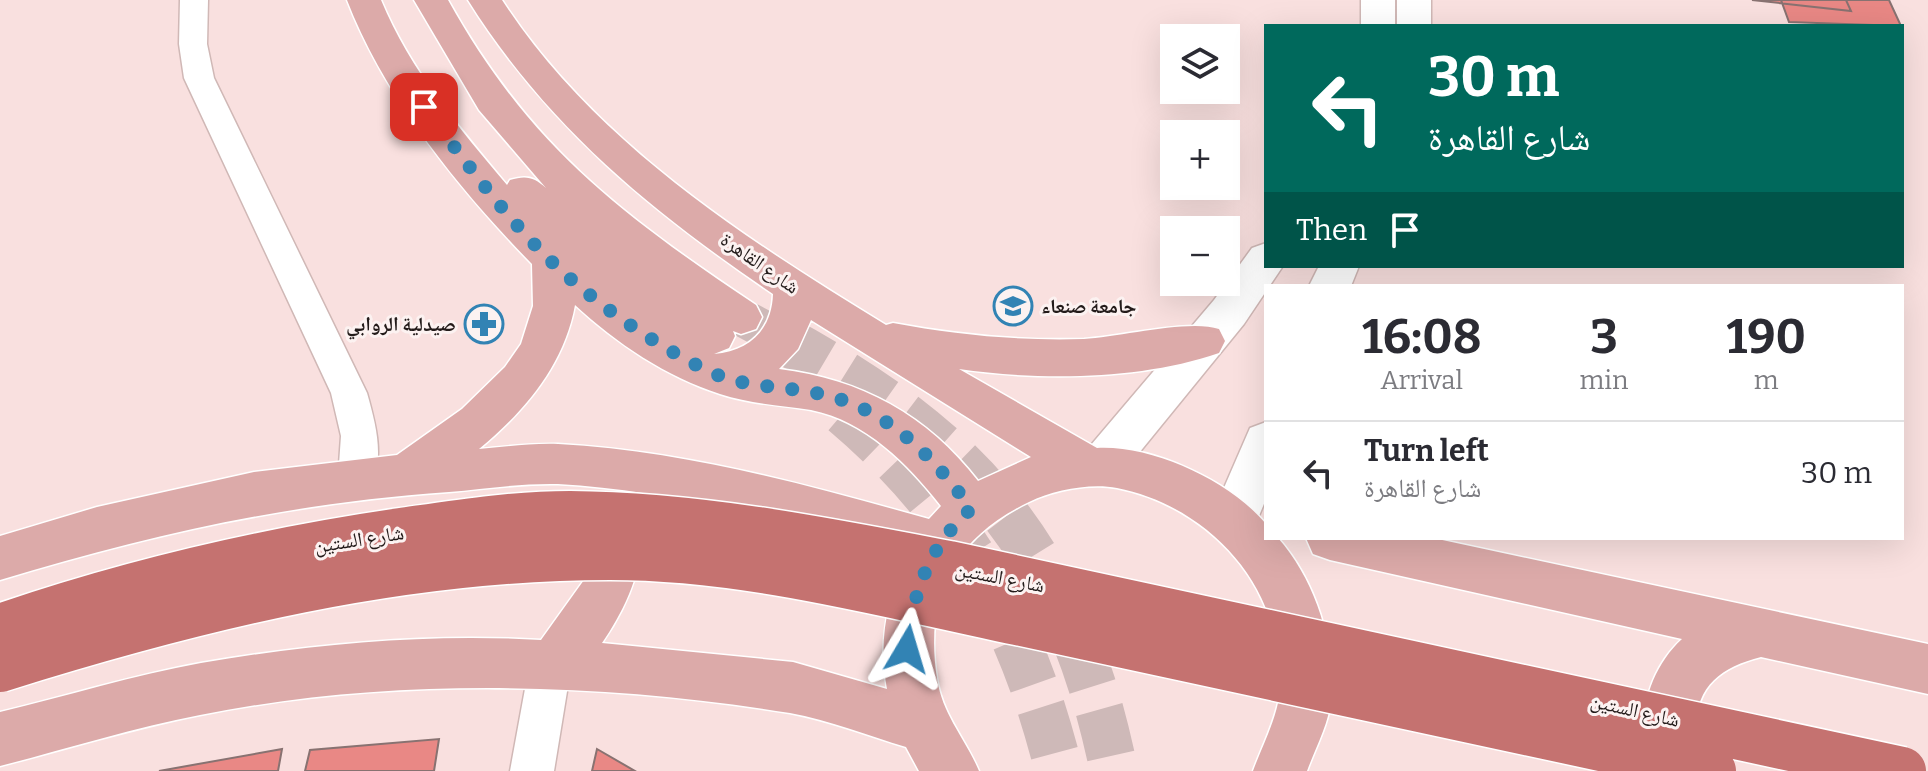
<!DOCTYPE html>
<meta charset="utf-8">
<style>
body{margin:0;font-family:Bitter,"Noto Naskh Arabic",serif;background:#f7f7f7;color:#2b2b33;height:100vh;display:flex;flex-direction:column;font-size:30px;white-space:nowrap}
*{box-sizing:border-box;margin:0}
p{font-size:26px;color:#7c7c81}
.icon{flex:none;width:44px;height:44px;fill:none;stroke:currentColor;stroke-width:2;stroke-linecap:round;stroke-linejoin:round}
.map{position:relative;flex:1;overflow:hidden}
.side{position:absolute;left:1264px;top:284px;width:640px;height:256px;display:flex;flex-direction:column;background:#fff;border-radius:0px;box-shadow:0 8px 32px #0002}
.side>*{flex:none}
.hud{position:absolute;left:1264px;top:24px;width:640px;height:244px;border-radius:0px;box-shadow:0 8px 32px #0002;background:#00695c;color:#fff;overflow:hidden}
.buttons{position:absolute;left:1160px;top:24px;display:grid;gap:16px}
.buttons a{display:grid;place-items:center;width:80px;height:80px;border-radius:0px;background:#fff;box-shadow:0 8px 32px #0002;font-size:40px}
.pin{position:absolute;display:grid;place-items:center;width:68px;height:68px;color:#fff;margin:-34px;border-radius:16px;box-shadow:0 4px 12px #0006}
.me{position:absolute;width:88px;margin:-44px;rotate:7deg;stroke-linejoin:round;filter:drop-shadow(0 0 6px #0008)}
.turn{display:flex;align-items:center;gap:28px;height:168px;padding:0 32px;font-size:36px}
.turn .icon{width:104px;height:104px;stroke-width:2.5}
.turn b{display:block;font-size:56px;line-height:68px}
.then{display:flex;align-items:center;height:76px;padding:0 32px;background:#0003;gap:16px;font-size:30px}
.eta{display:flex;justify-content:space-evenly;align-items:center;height:136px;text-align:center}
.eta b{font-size:48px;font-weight:700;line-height:56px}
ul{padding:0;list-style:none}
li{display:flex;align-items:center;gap:24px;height:104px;padding:0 32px;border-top:2px solid #e1e1e2}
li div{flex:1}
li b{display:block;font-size:30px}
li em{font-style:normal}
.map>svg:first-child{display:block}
.building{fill:#e98885;stroke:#887271;stroke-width:2}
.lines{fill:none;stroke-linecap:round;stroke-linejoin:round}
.primary-tunnel-far1{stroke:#ceb9b8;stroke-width:38;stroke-dasharray:38 19;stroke-linecap:butt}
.primary-tunnel{stroke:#ceb9b8;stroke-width:48;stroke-dasharray:48 24;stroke-linecap:butt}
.street-casing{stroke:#d0b8b6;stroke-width:3}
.secondary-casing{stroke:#d0b8b6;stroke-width:3}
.primary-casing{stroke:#fff;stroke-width:3}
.street{fill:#fff;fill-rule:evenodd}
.secondary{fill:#fff;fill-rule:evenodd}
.primary{fill:#dcaaa9;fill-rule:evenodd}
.highway-bridge-casing{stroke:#fff;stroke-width:51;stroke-linecap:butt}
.highway-bridge{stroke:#c57270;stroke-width:48}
.route{stroke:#3283b4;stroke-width:14;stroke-dasharray:0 25.2}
.labels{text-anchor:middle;stroke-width:6;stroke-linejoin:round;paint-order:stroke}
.street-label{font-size:20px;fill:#231b1a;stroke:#fcf2f1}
.poi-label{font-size:20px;font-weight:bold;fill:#231b1a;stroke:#fcf2f1;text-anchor:start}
</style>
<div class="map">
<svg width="1928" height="771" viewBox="0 0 1928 771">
<rect width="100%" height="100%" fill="#f9e0df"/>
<path class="building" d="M1752 0H1846L1851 11Z
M1781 0H1889L1901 26 1789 22Z
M439 739 434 771H305L310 750Z
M282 749 278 771H159Z
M597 749 635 771H592Z"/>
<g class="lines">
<path class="primary-tunnel-far1" d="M741 317 786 341"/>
<path class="primary-tunnel" d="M782 339C974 442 1070 555 1114 771
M844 412C962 512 1022 622 1059 771"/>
<defs>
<path id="street" d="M180 0H208L207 44 214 78 367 393C376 425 385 458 370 490L357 495 344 490 338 478 341 436 331 393 184 78 179 44Z
M550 646 565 652 571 667 554 771H510L529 667 535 652Z"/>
<path id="secondary" d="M1361 0H1395V26H1361Z
M1397 0H1431V26H1397Z
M1266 243V266H1283L1244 324 1117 480 1101 486 1085 480 1078 466 1085 452 1214 300 1252 248Z
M1319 266H1359L1351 286H1309Z
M1266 422V499L1251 535 1234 542 1217 535 1210 520 1250 428Z"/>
<path id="primary" d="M347 0H381C410 70 459 128 507 185L510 180C526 175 534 177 546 188L479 110 414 0H448C529 146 620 214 756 305L762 317 756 329 741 334 733 331 735 336 729 348 714 354C749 351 772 330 773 294 651 211 547 126 468 0H502C594 142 744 238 886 325L893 323C957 335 1019 341 1084 339 1120 337 1189 319 1219 329L1225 341 1219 353C1140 380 1042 381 959 369L1097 448C1153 445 1230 481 1266 524V538H1278C1315 580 1336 644 1331 700 1329 723 1315 749 1307 771H1253C1261 749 1273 726 1278 703 1281 692 1278 678 1278 667 1276 578 1203 505 1117 488 1090 483 1054 490 1029 502 954 538 924 595 937 679 943 716 965 738 979 771H919L906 747C869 736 829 720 790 713 600 682 389 677 200 715 133 728 66 749 0 766V712C67 696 134 675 201 663 312 644 428 633 541 640L584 580 594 522 601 507 618 500 635 507C654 550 627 607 602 643L793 662 887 689C878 642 887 599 906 557 792 523 678 491 558 484 522 483 485 489 449 492 290 503 153 534 0 580V536L97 507 254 472 397 455 462 409 505 367 521 344 533 306 532 264C459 189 385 98 347 0ZM575 305C616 343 667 377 720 394 750 404 781 405 811 410 866 421 908 464 941 506L929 519C807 485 686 451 558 444 532 443 504 447 479 449 525 411 564 365 575 305ZM811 320 1031 457 978 481C927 415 861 379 779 369L798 349Z
M1306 538H1433L1928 644V694L1761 657C1722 667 1696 685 1696 728 1696 745 1697 755 1691 771H1651C1633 727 1647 671 1682 639L1330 560 1313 554Z"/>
</defs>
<use href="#street" class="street-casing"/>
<use href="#secondary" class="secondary-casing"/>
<use href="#primary" class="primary-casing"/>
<use href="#street" class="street"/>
<use href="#secondary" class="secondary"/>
<use href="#primary" class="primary"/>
<defs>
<path id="highway-bridge" d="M0 628C131 583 264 552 401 532 457 524 513 515 570 515 697 516 824 541 949 565L1902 771
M0 668C198 606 401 556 610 556 747 556 884 593 1017 621 1249 669 1480 722 1712 771"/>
</defs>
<use href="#highway-bridge" class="highway-bridge-casing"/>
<use href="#highway-bridge" class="highway-bridge"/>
</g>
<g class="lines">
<path class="route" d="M424 107C464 159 504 216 552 262 596 304 652 343 706 370 744 389 785 385 825 395 888 410 935 458 971 509 928 548 913 592 907 649"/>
</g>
<defs>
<symbol id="university-ring" viewBox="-11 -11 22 22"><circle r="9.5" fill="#fcf2f1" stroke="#3283b4" stroke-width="1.5"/><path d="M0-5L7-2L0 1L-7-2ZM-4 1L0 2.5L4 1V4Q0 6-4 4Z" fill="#3283b4"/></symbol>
<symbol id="pharmacy-ring" viewBox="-11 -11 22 22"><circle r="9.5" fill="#fcf2f1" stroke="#3283b4" stroke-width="1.5"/><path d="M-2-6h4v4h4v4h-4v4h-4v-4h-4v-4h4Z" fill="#3283b4"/></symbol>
</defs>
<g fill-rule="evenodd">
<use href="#university-ring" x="991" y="284" width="44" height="44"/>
<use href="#pharmacy-ring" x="462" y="302" width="44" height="44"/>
</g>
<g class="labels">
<g class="street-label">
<text transform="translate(760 263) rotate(35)" y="7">شارع القاهرة</text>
<text transform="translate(359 539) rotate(-9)" y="7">شارع الستين</text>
<text transform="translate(1000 577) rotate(11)" y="7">شارع الستين</text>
<text transform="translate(1635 710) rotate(13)" y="7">شارع الستين</text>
</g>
<g class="poi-label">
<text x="1041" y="313">جامعة صنعاء</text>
<text x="456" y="331" text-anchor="end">صيدلية الروابي</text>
</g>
</g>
</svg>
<div class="buttons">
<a><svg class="icon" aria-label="layers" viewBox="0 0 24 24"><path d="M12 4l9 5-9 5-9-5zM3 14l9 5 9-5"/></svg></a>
<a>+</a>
<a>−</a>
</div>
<div class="pin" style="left:424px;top:107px;background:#d93025"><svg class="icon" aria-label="arrive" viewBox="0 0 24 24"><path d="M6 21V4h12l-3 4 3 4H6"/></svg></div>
<svg class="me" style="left:907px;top:649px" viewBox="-20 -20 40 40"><path d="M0-17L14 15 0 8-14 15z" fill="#3283b4" stroke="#fff" stroke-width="4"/></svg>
<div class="hud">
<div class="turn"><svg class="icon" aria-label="left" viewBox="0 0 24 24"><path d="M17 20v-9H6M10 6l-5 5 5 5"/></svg><div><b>30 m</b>شارع القاهرة</div></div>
<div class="then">Then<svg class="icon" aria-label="arrive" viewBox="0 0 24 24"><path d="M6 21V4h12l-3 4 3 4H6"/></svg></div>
</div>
<section class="side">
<div class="eta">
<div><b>16:08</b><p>Arrival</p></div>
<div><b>3</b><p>min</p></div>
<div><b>190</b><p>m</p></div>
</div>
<ul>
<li><svg class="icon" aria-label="left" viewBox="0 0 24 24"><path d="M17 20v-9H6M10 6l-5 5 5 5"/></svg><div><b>Turn left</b><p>شارع القاهرة</p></div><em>30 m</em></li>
</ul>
</section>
</div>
